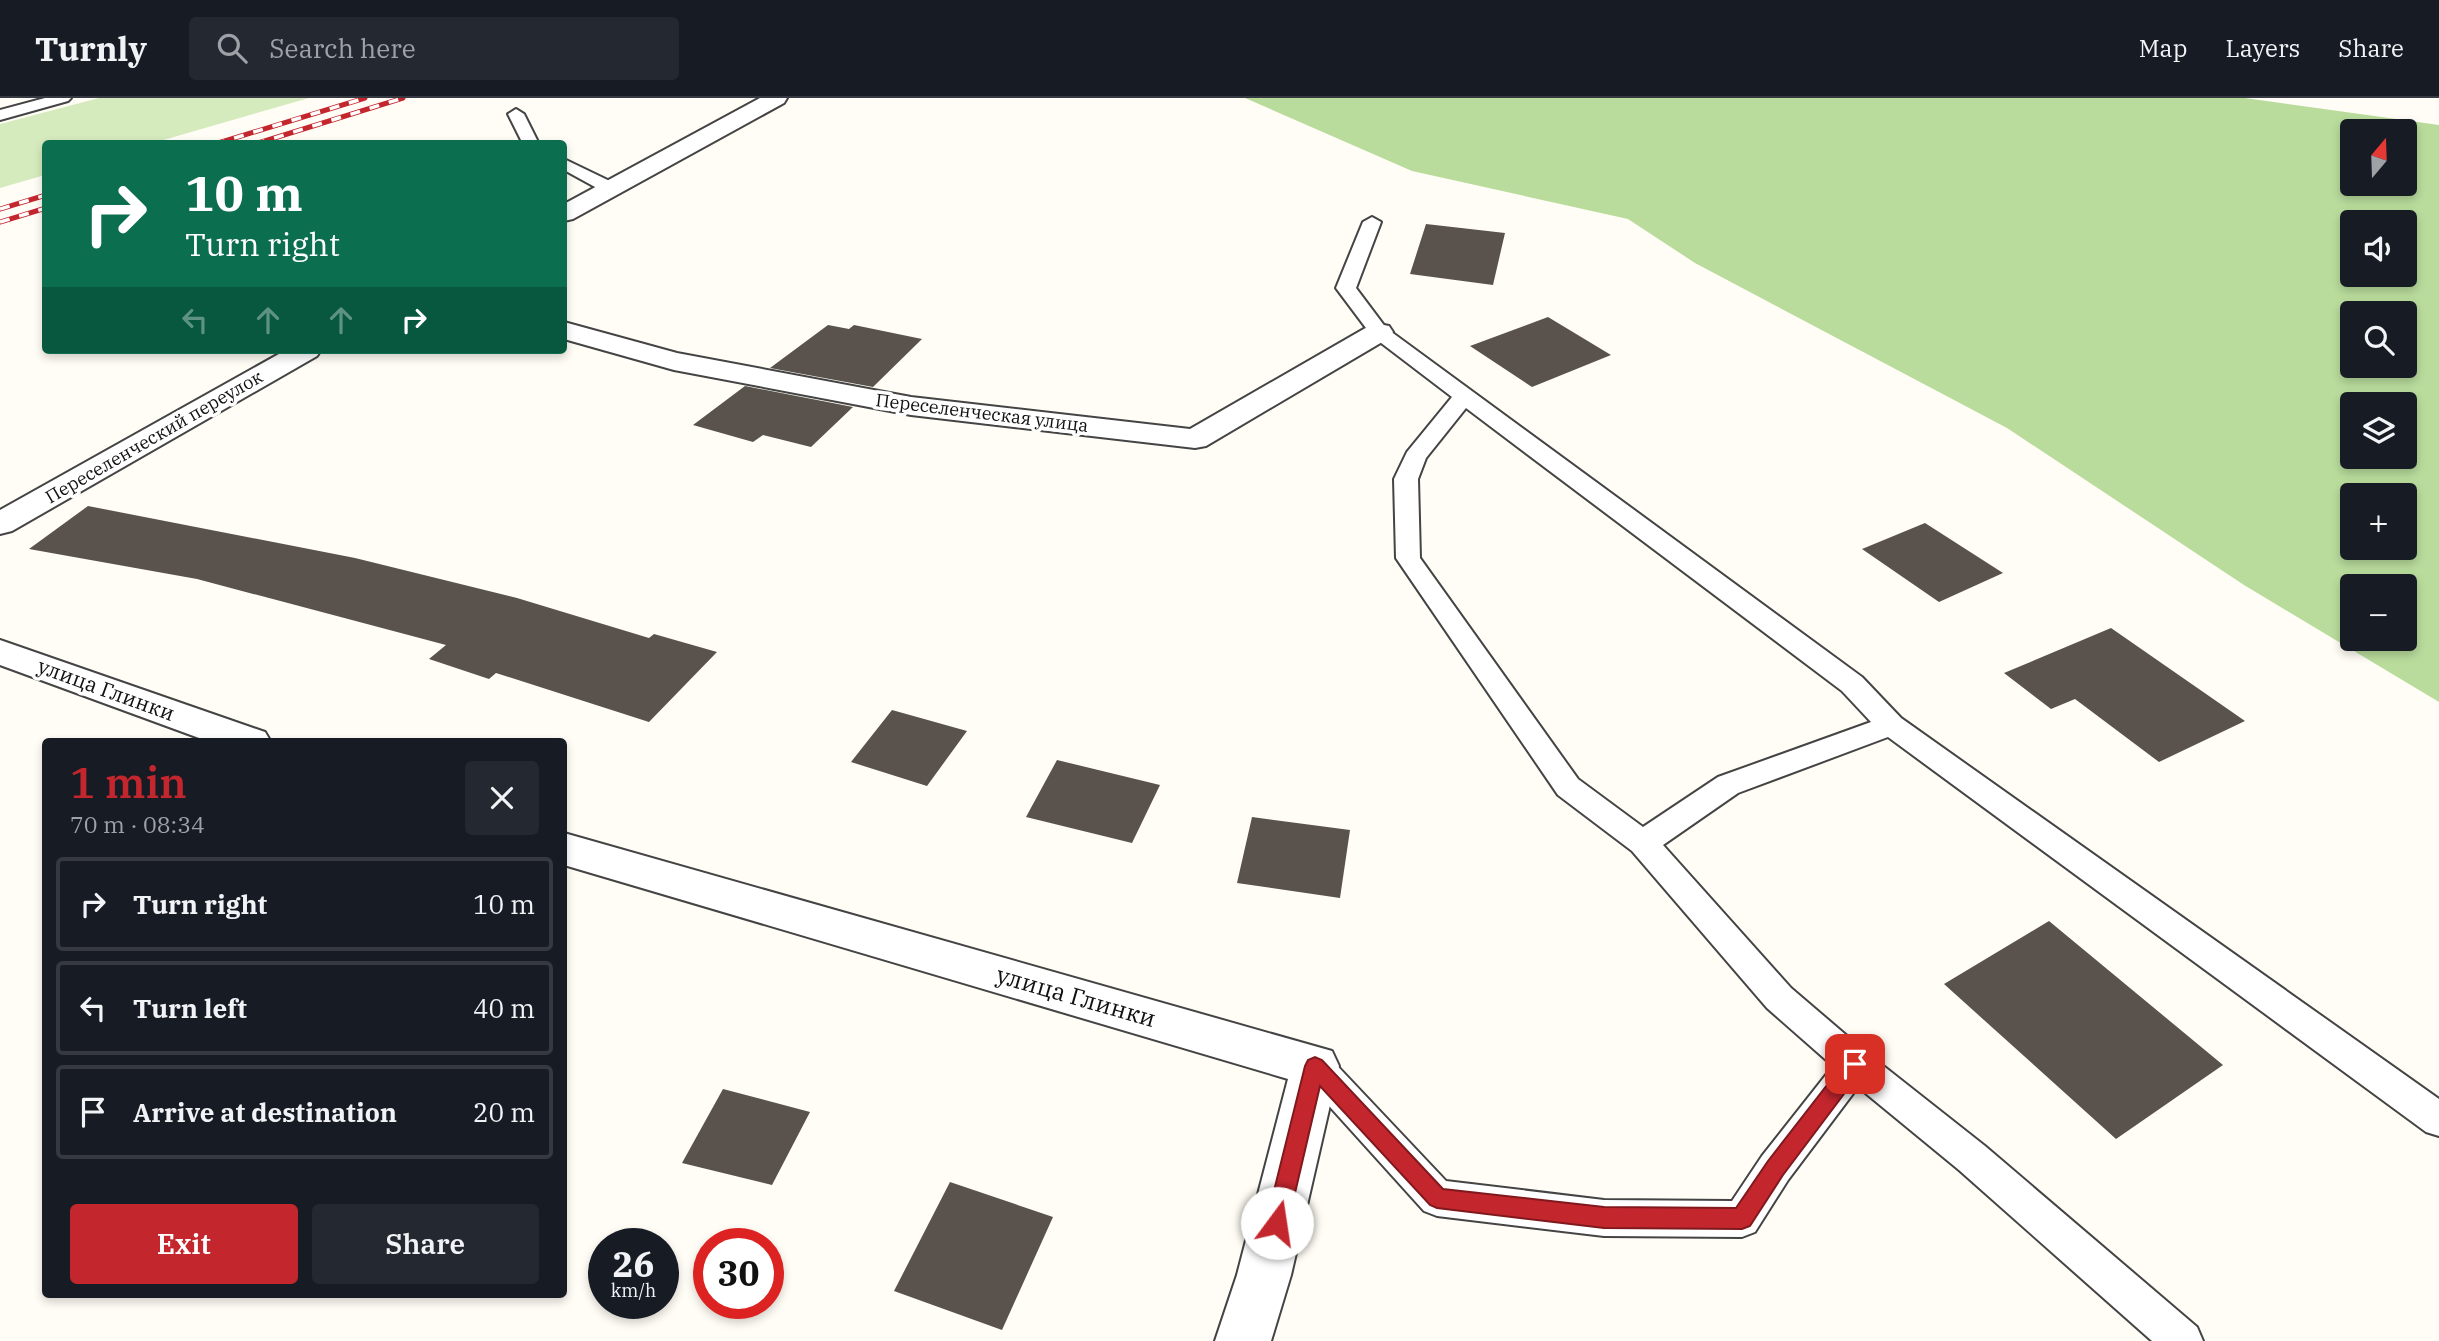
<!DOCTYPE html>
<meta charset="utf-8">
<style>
body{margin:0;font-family:"IBM Plex Serif",serif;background:#242831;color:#f1f3f6;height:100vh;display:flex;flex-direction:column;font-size:26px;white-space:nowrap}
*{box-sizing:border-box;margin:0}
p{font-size:23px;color:#9ea1a6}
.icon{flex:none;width:38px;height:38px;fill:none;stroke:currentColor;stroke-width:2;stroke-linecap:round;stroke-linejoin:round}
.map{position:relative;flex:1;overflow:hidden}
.sheet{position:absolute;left:42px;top:640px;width:525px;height:560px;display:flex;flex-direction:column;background:#171b24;border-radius:7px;box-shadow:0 4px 10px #0003}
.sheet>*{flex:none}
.guide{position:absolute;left:42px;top:42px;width:525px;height:214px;border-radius:7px;box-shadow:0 4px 10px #0003;background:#0b6e4f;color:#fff;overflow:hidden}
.needle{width:46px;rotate:19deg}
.tools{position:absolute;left:2340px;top:21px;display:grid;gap:14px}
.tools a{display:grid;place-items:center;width:77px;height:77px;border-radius:7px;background:#171b24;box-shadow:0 4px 10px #0003;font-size:35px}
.speed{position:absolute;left:588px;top:1130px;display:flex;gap:14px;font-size:35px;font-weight:700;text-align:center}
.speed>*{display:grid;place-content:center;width:91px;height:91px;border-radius:50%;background:#171b24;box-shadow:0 4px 10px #0003;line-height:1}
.speed small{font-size:18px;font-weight:400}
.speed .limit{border:10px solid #d22;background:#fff;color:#111}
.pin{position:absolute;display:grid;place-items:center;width:60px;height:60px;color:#fff;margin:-30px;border-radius:14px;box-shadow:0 4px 10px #0006}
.me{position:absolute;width:77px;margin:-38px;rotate:14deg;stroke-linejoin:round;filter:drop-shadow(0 0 5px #0008)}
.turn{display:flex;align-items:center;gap:24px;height:147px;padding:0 28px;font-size:32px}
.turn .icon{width:91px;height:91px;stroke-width:2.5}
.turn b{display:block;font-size:49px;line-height:60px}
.lanes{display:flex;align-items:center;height:66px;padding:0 28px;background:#0003;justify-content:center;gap:35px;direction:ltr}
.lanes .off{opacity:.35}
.round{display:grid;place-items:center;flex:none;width:74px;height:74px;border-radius:7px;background:#242831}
.headline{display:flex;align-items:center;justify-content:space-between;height:119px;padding:0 28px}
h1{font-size:42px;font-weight:600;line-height:52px;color:#c4262e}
.cta{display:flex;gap:14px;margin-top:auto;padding:14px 28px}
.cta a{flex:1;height:80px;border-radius:7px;background:#c4262e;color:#fff;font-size:28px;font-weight:600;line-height:80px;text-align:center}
.cta a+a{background:#242831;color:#f1f3f6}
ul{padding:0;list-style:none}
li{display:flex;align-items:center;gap:21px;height:94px;margin:0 14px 10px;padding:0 14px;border:4px solid #363941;border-radius:7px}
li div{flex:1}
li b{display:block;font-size:26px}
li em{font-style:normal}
header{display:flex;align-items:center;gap:42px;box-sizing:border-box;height:98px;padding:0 35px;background:#171b24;border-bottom:2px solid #363941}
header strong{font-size:33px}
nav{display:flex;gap:38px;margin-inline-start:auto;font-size:24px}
.search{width:490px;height:63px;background:#242831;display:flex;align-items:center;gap:18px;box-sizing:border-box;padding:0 24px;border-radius:7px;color:#9ea1a6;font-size:26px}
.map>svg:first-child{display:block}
.green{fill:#d5ebbd}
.forest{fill:#b9dc9c;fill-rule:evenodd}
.building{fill:#5a524d}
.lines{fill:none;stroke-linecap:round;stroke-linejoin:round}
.service-casing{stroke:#444;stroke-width:4}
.minor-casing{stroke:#444;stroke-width:4}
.service{fill:#fff;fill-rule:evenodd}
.minor{fill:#fff;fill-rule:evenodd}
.rail-casing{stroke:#c4262e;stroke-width:5}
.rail{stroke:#fff;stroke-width:3.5;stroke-dasharray:10;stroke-linecap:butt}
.route{fill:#c4262e;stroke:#7f191e;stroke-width:2}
.labels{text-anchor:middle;stroke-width:7;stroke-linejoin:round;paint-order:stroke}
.far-street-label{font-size:18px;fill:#111;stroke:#fff}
.street-label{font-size:21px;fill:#111;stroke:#fff}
.near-street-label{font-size:24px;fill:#111;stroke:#fff}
</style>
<header>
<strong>Turnly</strong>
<div class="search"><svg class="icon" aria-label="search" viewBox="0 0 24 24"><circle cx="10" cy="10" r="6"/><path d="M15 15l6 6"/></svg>Search here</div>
<nav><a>Map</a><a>Layers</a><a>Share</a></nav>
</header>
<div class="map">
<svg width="2439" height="1243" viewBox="0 0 2439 1243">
<rect width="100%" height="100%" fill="#fffdf5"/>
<path class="green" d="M99 0H309L153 45 46 46 45 77 0 90V26Z"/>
<path class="forest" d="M1245 0H2245L2439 27V604L2244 487 2007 330 1695 165 1628 121 1412 73ZM2352 33H2404V86H2352ZM2404 124V177H2352V124ZM2404 215V268H2352V215ZM2352 306H2404V359H2352ZM2404 397V450H2352V397ZM2404 488V541H2352V488Z"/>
<path class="building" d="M1426 126 1505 135 1493 187 1410 176Z
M1548 219 1611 257 1532 289 1470 248Z
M828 227 849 231 854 227 922 241 873 289 770 270Z
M745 288 853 309 811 349 763 337 753 344 693 327Z
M88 408 355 460 517 500 649 540 654 536 717 554 649 624 496 575 489 581 429 561 446 547 197 481 29 451Z
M1925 425 2003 475 1939 504 1862 451Z
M2111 530 2245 623 2159 664 2075 601 2051 611 2004 575Z
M892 612 967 633 927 688 851 664Z
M1057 662 1160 687 1132 745 1026 719Z
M1252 719 1350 732 1340 800 1237 785Z
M2049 823 2223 967 2116 1041 1944 886Z
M723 991 810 1014 772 1087 682 1065Z
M950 1084 1053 1119 1002 1232 894 1193Z"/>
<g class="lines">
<defs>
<path id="service" d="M45 0H71L68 3 0 22V12Z
M516 11 524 16 539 46H523L508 16Z
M564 61 618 87 621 91 618 95H606L564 72Z
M1372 119 1381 124 1356 190 1386 230 1862 579 1901 620 2439 1001V1038L2426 1034 1888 639 1738 695 1663 747 1791 890 1867 955 1985 1048 2197 1229 2203 1243H2152L1959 1072 1858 989 1788 1082 1755 1134 1742 1139 1604 1138 1437 1118 1424 1113 1303 979 1298 968 1303 957 1315 953 1327 957 1446 1083 1604 1102 1732 1103 1762 1058 1833 968 1767 910 1632 753 1558 697 1396 460 1394 381 1407 354 1452 299 1372 238 1336 190 1363 124ZM1466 310 1842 593 1871 624 1718 679 1643 729 1578 681 1420 460 1418 381 1426 360Z"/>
<path id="minor" d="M760 0H787L784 5 573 121 564 123V106Z
M564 224 677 255 911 299 1190 331 1369 228 1379 226 1389 228 1393 234 1389 240 1206 348 1195 350 911 317 674 272 564 241Z
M286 252H321L317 258 12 433 0 436V412Z
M0 542 265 634 271 644H210L0 567Z
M564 735 1332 953 1339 968 1291 1177 1271 1243H1215L1237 1177 1288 981 564 767Z"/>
</defs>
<use href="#service" class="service-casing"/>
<use href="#minor" class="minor-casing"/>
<use href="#service" class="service"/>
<use href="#minor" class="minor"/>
<defs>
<path id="rail" d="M215 46 365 0
M255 46 403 0
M0 111 46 97
M0 124 46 110"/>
</defs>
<use href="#rail" class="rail-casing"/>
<use href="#rail" class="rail"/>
</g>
<path class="route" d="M1855 957 1862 960 1865 966 1862 972 1783 1077 1750 1128 1742 1131 1604 1130 1437 1110 1430 1107 1320 988 1288 1125 1285 1132 1277 1135 1269 1132 1266 1125 1305 968 1308 962 1315 959 1322 962 1443 1091 1604 1109 1736 1110 1768 1063 1848 960Z"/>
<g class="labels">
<g class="far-street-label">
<text transform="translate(982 315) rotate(7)" y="6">Переселенческая улица</text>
<text transform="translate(154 339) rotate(-30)" y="6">Переселенческий переулок</text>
</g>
<g class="street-label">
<text transform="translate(106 592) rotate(20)" y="7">улица Глинки</text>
</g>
<g class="near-street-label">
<text transform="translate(1076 899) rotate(16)" y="8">улица Глинки</text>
</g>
</g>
</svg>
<div class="tools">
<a><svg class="needle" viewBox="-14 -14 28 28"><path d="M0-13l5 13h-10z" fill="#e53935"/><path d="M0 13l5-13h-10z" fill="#9ea1a6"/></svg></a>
<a><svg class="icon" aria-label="sound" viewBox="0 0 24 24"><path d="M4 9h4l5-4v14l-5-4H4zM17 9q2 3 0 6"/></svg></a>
<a><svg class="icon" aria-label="search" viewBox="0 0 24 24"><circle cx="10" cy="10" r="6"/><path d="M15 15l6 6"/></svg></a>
<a><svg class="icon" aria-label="layers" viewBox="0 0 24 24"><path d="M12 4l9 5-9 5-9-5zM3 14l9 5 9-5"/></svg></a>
<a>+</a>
<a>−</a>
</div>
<div class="speed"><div>26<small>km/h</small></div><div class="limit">30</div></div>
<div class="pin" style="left:1855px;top:966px;background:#d93025"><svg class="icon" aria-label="arrive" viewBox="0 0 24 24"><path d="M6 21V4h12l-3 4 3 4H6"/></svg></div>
<svg class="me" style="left:1277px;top:1125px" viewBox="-20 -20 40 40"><circle r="19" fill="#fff"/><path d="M0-13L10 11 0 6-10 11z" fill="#c4262e"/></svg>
<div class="guide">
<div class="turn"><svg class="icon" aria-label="right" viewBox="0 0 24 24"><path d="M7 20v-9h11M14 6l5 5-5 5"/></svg><div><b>10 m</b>Turn right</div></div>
<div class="lanes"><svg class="icon off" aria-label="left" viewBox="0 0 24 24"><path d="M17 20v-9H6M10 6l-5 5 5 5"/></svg><svg class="icon off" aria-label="ahead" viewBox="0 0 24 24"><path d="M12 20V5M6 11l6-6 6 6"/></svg><svg class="icon off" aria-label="ahead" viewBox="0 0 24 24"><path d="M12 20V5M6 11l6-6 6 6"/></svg><svg class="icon" aria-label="right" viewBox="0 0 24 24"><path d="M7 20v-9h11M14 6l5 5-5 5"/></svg></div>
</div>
<section class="sheet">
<div class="headline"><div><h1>1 min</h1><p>70 m · 08:34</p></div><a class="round"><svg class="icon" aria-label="close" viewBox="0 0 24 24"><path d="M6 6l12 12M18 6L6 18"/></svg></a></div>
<ul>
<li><svg class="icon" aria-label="right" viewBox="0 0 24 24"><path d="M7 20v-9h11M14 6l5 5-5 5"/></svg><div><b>Turn right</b></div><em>10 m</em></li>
<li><svg class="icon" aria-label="left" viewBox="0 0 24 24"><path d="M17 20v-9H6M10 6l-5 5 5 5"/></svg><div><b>Turn left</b></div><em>40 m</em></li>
<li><svg class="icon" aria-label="arrive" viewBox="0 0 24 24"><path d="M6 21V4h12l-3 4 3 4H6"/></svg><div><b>Arrive at destination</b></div><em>20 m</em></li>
</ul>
<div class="cta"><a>Exit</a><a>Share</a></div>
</section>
</div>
